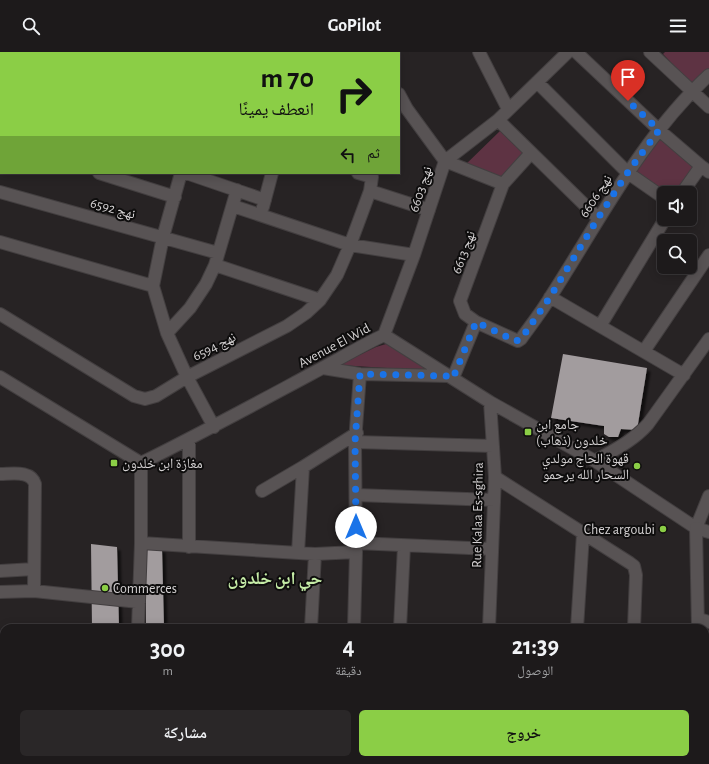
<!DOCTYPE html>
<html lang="ar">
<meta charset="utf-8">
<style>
body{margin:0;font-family:"Alegreya Sans","Noto Naskh Arabic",sans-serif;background:#2a2728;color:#f1f3f6;direction:rtl;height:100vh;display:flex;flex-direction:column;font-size:15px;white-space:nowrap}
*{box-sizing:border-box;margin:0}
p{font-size:13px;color:#a0a1a3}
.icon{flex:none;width:22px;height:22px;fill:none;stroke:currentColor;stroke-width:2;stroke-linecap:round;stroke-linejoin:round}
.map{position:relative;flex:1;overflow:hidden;direction:ltr}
.drawer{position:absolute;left:0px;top:572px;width:709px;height:140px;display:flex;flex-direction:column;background:#1d1a1b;border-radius:12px 12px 0 0;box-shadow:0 2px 10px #0003,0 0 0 1px #3b383a;direction:rtl}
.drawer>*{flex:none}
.top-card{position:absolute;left:0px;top:0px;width:400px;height:122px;box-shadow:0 2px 10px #0003,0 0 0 1px #3b383a;direction:rtl;background:#8bce46;color:#111;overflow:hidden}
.buttons{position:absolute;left:657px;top:134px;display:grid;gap:8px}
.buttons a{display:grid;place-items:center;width:40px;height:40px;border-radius:6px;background:#1d1a1b;box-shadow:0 2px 10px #0003,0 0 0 1px #3b383a;font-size:20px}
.pin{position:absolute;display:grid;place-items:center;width:34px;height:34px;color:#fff;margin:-41px -17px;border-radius:50% 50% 50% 0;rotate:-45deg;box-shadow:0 0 4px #0007}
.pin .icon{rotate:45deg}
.me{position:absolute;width:44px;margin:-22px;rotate:0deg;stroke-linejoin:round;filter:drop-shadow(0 0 3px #0008)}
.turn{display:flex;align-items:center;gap:14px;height:84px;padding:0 20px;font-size:18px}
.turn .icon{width:52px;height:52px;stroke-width:2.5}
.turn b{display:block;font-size:28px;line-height:34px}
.then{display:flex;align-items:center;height:38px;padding:0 20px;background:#0003;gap:8px;font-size:15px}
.eta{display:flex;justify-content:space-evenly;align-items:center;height:68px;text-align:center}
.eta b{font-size:24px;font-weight:600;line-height:28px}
.cta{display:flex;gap:8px;margin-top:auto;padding:8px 20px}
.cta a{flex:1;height:46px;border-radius:6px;background:#8bce46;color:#111;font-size:16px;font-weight:600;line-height:46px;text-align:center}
.cta a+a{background:#2a2728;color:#f1f3f6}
header{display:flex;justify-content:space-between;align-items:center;height:52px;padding:0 20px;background:#1d1a1b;font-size:18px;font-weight:600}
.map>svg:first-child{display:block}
.green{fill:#5e3343}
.building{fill:#a29c9e;filter:url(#shadow)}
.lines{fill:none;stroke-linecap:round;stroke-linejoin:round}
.street-casing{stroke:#433f40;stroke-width:14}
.secondary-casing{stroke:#433f40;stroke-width:14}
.street{stroke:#585354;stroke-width:12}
.secondary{stroke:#585354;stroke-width:12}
.route{stroke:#1a73e8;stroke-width:7;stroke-dasharray:0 12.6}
.poi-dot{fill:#8bce46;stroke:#0e0d0d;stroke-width:1.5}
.labels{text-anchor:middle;stroke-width:4;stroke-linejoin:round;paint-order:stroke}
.street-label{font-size:14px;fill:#d5d2d3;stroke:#0e0d0d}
.poi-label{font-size:14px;fill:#d5d2d3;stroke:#0e0d0d;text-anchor:start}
.district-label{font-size:18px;font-weight:bold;fill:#c6eda7;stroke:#0e0d0d}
</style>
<header><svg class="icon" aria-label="menu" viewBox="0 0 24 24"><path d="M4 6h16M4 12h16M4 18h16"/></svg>GoPilot<svg class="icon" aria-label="search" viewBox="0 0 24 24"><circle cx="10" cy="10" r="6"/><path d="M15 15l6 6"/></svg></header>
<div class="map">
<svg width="709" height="712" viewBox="0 0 709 712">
<defs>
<filter id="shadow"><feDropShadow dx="3.5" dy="3.5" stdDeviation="1" flood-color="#0009"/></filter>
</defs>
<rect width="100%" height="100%" fill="#272324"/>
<path class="green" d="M665 0H709V17L692 33 663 2Z
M501 78 533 107 506 138 461 117Z
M660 85 695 115 679 141H664L634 120Z
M386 292 399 297 434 319 339 313 376 295Z"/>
<path class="building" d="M563 302 647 316 637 378 621 377 618 385H609L604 382V374L551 366Z
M91 492 117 495 119 576H92Z
M146 495 162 497 164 576H146Z
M0 694 4 700V708H10L13 712H0Z
M22 708H55L51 712H20L19 711Z
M185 708H218L221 712H187Z"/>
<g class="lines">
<defs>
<path id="street" d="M246 0V1
M304 0 305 1
M377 0V1
M479 0 508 57
M576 0 659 78 701 114 709 120
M650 0 709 55
M14 1V0
M87 1V0
M171 1 173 0
M0 22H1
M537 30 628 121 664 146
M399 42 407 57 445 109
M498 68 598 166
M0 92H1
M531 101 503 132 460 249 465 262 476 270 518 289 521 287C531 273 542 259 551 244 600 168 642 85 709 23
M445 109 503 132
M99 121 175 145
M181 121 163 185 153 234 167 281 187 325 214 375
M186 121 265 148
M358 121 372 125
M370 139 429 158
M0 140 218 201
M682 141 701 114
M233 154 350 193 414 203
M263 155 272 121
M0 190 153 234
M215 213 320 248
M550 245 684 323
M0 262 134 344 145 347 156 344 187 325 287 274 306 261 320 248 337 223 350 193 370 139 372 125 370 121
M600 274 665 167
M167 281 190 256 206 232 215 213 237 138
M384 283 414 203 445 109 498 68 568 0
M644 299 709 203
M323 316 360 322 449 324
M0 325 141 411C198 383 255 352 311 322 336 309 359 295 384 283L490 350 595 409 696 476 709 444
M453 326 476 270
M189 387V495
M355 390 493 394
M595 409C614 398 633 389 648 372L709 287
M0 422C12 422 31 418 35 432L34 539
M495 425 630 511 634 514 636 523 634 576
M262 439 303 415 357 381
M356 443 494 448
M141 491 315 502 356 500
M356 491 492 497
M298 501 303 415
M0 519 34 517
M0 540 34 539 139 550
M699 567 709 570
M138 576 141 491V411
M311 576 315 502
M354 576 356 500 355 390 360 322
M400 576 404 494
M489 576 495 425 490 350
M577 576 583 482
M0 629 4 631
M705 677 709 679
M114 708 117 712
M173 708 176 712
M71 712 76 708
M324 712V708
M391 712V708
M426 712 431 708
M453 712V708
M622 712 625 708"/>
<path id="secondary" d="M698 576 696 476 709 480
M689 712V708"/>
</defs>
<use href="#street" class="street-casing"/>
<use href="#secondary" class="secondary-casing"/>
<use href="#street" class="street"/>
<use href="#secondary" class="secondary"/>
</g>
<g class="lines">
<path class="route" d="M356 475 355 390 360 322 449 324 453 326 476 270 516 289 521 287 550 245 598 166 628 120 659 78 628 49"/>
</g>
<g class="poi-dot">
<rect x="524" y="376" width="8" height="8" rx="2"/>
<rect x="110" y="407" width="8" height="8" rx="2"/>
<circle cx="637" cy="414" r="4"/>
<circle cx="663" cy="477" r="4"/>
<circle cx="105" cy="536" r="4"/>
</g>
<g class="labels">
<g class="street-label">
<text transform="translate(420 137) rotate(-72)" y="5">نهج 6603</text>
<text transform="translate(595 144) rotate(-57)" y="5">نهج 6606</text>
<text transform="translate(113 156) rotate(15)" y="5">نهج 6592</text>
<text transform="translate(463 200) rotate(-70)" y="5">نهج 6613</text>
<text transform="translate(334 293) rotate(-28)" y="5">Avenue El Wid</text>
<text transform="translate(214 294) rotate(-27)" y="5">نهج 6594</text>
<text transform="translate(477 463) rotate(-89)" y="5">Rue Kalaa Es-sghira</text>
</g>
<g class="poi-label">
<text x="536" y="377">جامع ابن<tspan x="536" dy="16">خلدون (ذهاب)</tspan></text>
<text x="629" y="411" text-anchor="end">قهوة الحاج مولدي<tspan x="629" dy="16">السحار الله يرحمو</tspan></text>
<text x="122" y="416">مغازة ابن خلدون</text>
<text x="655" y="482" text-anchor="end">Chez argoubi</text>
<text x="113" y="541">Commerces</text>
</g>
<g class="district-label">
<text x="275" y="532">حي ابن خلدون</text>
</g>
</g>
</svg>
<div class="buttons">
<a><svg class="icon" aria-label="sound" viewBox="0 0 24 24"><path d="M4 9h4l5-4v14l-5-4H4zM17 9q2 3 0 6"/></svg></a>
<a><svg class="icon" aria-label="search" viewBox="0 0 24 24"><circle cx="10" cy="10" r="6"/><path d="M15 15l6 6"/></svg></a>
</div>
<div class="pin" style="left:628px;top:49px;background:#d93025"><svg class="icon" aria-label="arrive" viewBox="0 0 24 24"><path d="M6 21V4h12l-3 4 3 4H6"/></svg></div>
<svg class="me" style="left:356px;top:475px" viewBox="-20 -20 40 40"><circle r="19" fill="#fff"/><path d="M0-13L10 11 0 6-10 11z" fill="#1a73e8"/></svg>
<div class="top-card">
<div class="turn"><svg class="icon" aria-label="right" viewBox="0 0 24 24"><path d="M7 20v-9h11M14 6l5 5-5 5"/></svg><div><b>70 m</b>انعطف يمينًا</div></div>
<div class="then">ثم<svg class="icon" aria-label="left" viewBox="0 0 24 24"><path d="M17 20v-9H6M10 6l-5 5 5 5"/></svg></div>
</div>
<section class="drawer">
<div class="eta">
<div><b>21:39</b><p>الوصول</p></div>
<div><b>4</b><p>دقيقة</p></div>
<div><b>300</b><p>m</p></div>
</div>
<div class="cta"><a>خروج</a><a>مشاركة</a></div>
</section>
</div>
